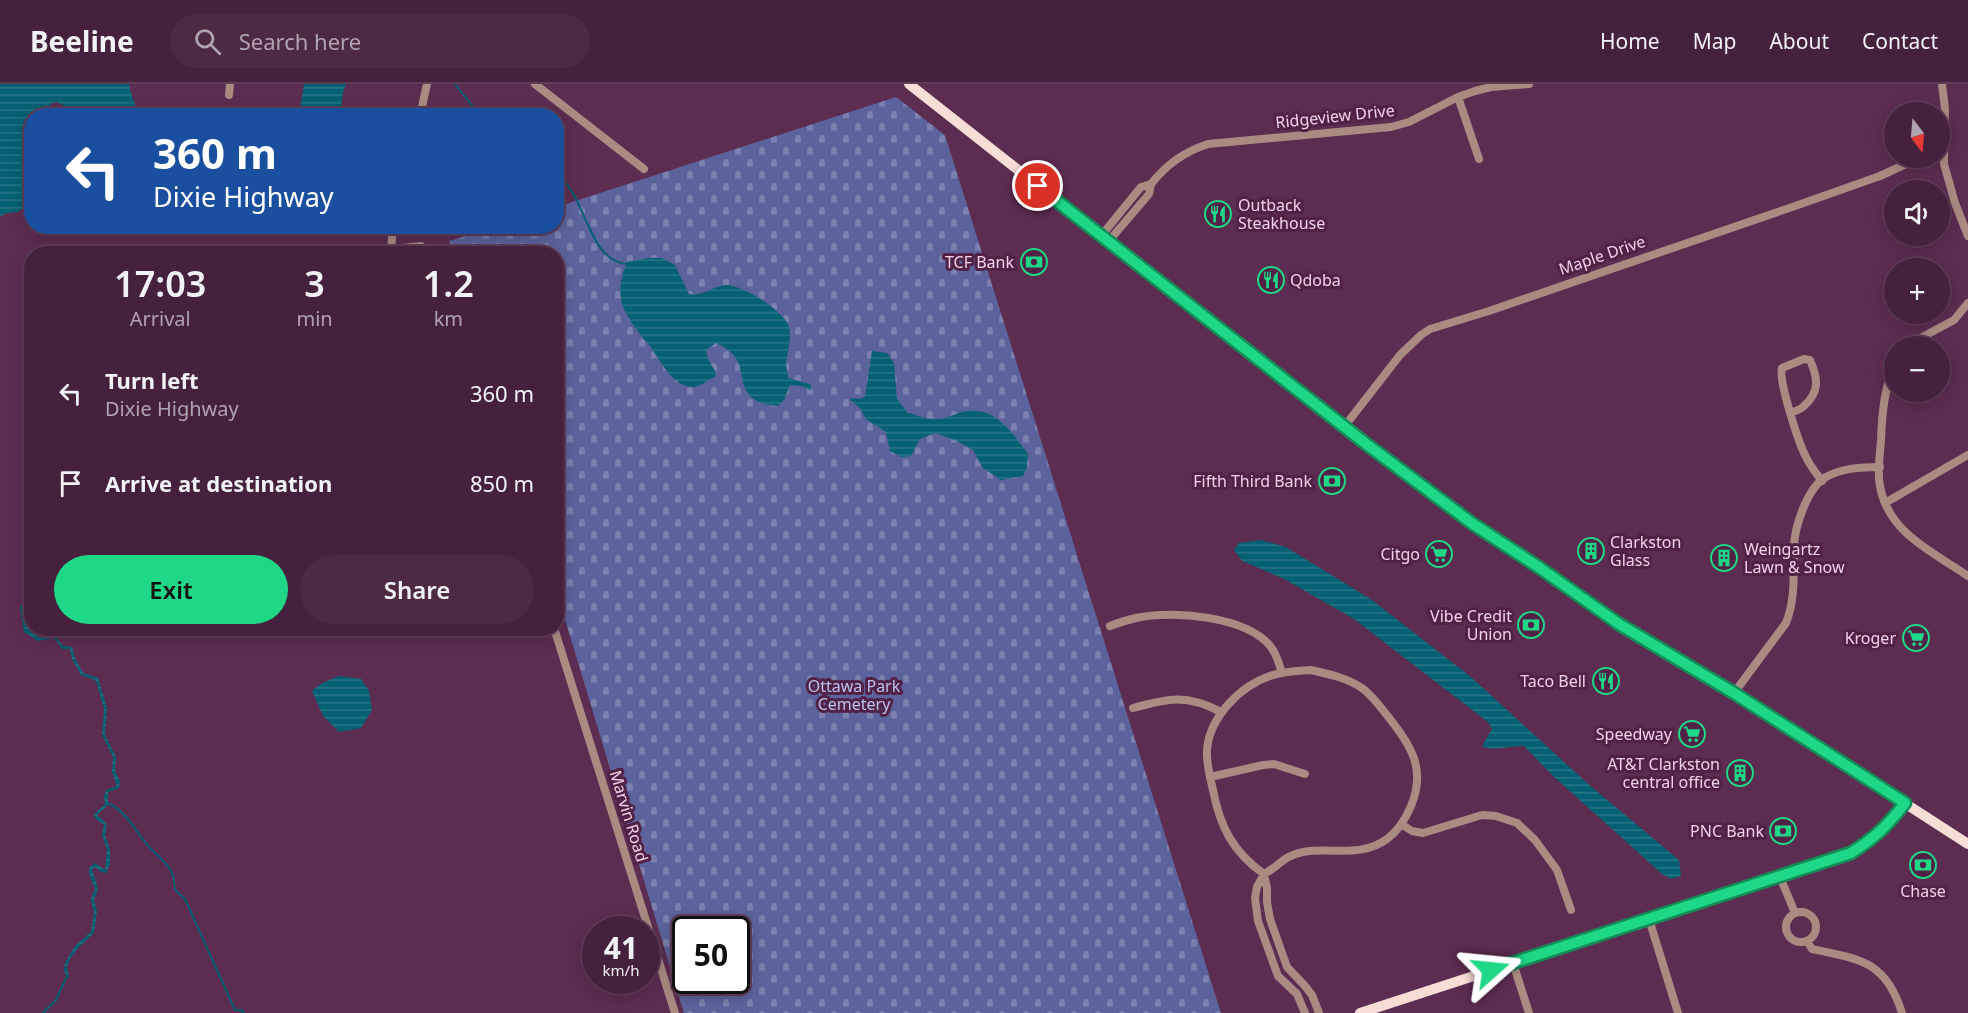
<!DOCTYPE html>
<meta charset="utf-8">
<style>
body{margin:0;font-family:"Noto Sans",sans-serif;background:#4d2944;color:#f1f3f6;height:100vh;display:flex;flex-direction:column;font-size:22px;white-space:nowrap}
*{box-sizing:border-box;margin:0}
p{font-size:20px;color:#b0a3b0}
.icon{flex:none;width:33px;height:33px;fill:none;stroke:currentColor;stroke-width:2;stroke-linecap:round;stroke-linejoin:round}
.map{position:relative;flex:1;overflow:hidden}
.details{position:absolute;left:24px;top:162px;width:540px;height:390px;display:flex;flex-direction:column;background:#46213d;border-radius:24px;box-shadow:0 3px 15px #0003,0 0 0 2px #5e3e57}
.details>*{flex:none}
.guide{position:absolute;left:24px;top:24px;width:540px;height:126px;border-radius:24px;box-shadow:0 3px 15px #0003,0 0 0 2px #5e3e57;background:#1a4fa0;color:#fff;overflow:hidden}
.needle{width:39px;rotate:164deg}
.tools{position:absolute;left:1884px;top:18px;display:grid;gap:12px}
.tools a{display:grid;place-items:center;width:66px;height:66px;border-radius:50%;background:#46213d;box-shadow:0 3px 15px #0003,0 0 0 2px #5e3e57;font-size:30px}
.speed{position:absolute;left:582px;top:832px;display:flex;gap:12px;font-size:30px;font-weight:700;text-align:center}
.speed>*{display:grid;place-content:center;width:78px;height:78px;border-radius:50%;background:#46213d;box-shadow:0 3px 15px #0003,0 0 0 2px #5e3e57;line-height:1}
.speed small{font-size:15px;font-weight:400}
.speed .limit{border:3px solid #111;border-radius:9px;background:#fff;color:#111}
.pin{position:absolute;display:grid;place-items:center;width:51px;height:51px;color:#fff;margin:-26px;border:3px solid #fff;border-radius:50%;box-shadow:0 2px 6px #0007}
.me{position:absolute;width:66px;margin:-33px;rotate:72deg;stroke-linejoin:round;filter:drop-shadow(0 0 4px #0008)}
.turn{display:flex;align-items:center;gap:21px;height:126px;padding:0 30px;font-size:27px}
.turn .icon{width:78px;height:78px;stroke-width:2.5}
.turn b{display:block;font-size:42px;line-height:51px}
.eta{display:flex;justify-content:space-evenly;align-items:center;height:102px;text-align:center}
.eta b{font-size:36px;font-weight:600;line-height:42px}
.action{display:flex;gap:12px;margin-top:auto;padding:12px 30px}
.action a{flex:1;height:69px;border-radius:36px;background:#1fd887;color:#111;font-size:24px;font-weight:600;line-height:69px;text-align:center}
.action a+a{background:#4d2944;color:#f1f3f6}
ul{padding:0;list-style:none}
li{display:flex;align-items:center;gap:18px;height:90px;padding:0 30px}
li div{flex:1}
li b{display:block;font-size:22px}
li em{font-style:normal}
header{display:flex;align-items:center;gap:36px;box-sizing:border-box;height:84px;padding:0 30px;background:#46213d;border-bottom:2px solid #5e3e57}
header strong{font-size:28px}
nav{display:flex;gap:33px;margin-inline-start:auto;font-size:21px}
.search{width:420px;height:54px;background:#4d2944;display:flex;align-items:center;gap:15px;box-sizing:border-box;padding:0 21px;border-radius:33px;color:#b0a3b0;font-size:22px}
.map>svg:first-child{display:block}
.cemetery{fill:url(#cemetery-stones);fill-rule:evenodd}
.water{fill:url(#water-rules)}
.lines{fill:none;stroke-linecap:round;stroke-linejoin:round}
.stream{stroke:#046072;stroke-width:2}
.minor{stroke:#a98b82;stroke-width:8}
.major{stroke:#f6ddd6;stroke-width:10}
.route-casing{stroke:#148c58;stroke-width:15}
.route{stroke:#1fd887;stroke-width:10}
.labels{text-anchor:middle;stroke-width:6;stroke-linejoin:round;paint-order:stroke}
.street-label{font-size:16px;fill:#f0d2e7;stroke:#512246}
.poi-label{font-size:16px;fill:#f0d2e7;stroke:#512246;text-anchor:end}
.park-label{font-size:16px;fill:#bac2ef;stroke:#512246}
</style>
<header>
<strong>Beeline</strong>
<div class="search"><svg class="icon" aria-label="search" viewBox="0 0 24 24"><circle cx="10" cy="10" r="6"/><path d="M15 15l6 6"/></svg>Search here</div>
<nav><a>Home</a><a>Map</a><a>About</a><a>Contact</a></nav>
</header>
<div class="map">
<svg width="1968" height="929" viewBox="0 0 1968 929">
<defs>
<pattern id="cemetery-stones" width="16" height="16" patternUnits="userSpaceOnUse" patternTransform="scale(1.5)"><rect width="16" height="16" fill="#5c639c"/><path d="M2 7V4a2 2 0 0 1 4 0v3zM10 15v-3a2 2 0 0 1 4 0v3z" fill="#7c80ae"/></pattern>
<pattern id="water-rules" width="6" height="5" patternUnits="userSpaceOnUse" patternTransform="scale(1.5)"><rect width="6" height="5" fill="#046072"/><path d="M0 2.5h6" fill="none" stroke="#297686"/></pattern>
</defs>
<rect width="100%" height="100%" fill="#5d2c51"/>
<path class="cemetery" d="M896 13 945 51 1221 929H684L557 509 556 170 453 169 449 157 495 143 556 142 557 123ZM686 846H736V897H686Z"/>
<path class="water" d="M0 0H129L131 9 139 31H75L67 23 56 18 51 20 48 31 32 32 31 88 28 91 31 93V103L28 108 31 124 28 127 24 122 19 128 7 129 0 132Z
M304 0H346L343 9 340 31H299Z
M648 174H662L675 181 689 210C701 213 712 203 725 201 741 200 785 227 789 243 792 255 787 268 786 280 786 284 788 289 788 294L810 300 812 304 810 306 802 302 790 301 784 316 778 322C772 321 760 320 755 316 731 297 754 276 716 259L706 266 708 275 716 289 715 293C708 295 702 302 694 303 672 304 660 275 649 261 640 250 625 232 622 219 618 204 622 191 627 178Z
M872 267 887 269 894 279 897 315 908 329C916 330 923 335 931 335 944 337 955 329 967 327 996 323 1013 350 1028 370L1027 383 1023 392 1001 396 982 383 973 366 957 357 935 349 920 355 911 372 901 373 890 367 886 348 866 335 860 324 850 316 851 314 859 315 865 313Z
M1261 456 1286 463 1372 516 1471 593 1587 699 1679 776 1681 792 1671 795 1662 790 1553 692 1524 662C1509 661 1495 668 1482 662L1492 645 1489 639 1354 535 1284 495 1242 477 1234 466 1239 459Z
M31 491V497L26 502 31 512V520L26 526 29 537 30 547 40 554 55 552 63 562 72 563 75 574 83 589 98 594 107 624 105 651 116 673 115 687 120 697 119 704 108 708V721L97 731 107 740 105 751 110 766V780L106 789 101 788 95 783 92 785 98 805 94 816 97 827 94 849 78 864 71 873 67 882 69 893 67 894 64 886 65 879 75 862 91 848 94 828 91 815 95 805 89 789V784L95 779 105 786 107 765 102 751 104 741 95 734 94 730 105 720 104 713 106 706 117 702 112 688 113 673 102 651 104 625 97 600 95 596 81 591 72 575 70 565H62L56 556 53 554 38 557 24 548 20 523 27 514 23 502Z
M339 592 361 595 369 607 372 626 361 644 339 648 323 632 312 607 322 599Z"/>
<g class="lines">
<path class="stream" d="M455 0 473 23 480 26 486 32
M556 91C587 109 586 175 626 180
M108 719C128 728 137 751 152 766 159 773 166 778 171 787 175 793 173 798 175 805 177 809 181 811 185 815L235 926H242L244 929
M43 929 56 916 66 894"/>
<path class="minor" d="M535 0 644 85
M1942 0 1945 25 1944 80 1955 119 1968 152
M229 11 230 0
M1458 13 1479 75
M420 32 427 0
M1151 100C1167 80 1184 68 1208 60L1391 43 1409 38 1458 13 1475 7 1491 3 1529 0
M1101 152 1141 103 1151 100 1149 110 1108 158
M391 167 393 142
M382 170 402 164 421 162 432 170
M1909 262 1913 258 1954 236 1968 219
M1894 283C1884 305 1882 331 1881 356 1880 371 1877 388 1880 402 1888 449 1933 468 1968 492
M1791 328C1797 327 1800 326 1804 322 1820 308 1818 294 1810 276L1804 275 1782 284C1778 296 1799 360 1806 373 1810 382 1816 389 1822 397
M1344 343 1400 271 1421 251 1430 245 1489 227 1798 121 1880 92 1906 80
M1885 419 1968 371
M1110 542C1118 539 1127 536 1136 534 1172 526 1247 532 1271 563 1277 571 1279 580 1282 589
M554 544 675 929
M1311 586C1329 590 1347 594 1362 604 1373 612 1381 624 1390 635 1412 663 1426 686 1411 722 1406 734 1398 747 1387 755 1361 774 1332 763 1303 768 1282 772 1280 782 1264 790 1233 768 1220 743 1213 706 1210 693 1206 679 1207 665 1210 633 1240 602 1270 592 1283 587 1297 587 1311 586Z
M1734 609 1786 539C1796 514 1793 489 1794 462 1795 442 1807 404 1826 393 1843 384 1861 383 1880 383
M1133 624C1169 614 1187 610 1221 628
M1210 693 1263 681 1274 680 1305 690
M1401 740 1412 747 1423 749 1482 731 1496 732 1517 739 1535 756 1557 786 1571 826
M1780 793 1795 829
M1786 843a15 15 0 1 1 30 0a15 15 0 1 1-30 0Z
M1649 835 1678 929
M1807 857 1812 865C1860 875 1886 877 1902 929
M1513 879 1529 929
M1305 929 1297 910 1278 892 1258 837 1255 814 1257 803 1264 790 1267 804V818L1270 835 1287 883 1305 902 1312 911 1319 929"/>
<path class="major" d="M909 0 1365 359 1473 440 1540 484 1619 540 1734 609 1968 760
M1360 929 1840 773C1868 762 1887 743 1905 719"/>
</g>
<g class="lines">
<defs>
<path id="route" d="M1038 102 1365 359 1473 440 1540 484 1619 540 1734 609 1905 719C1887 742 1876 753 1851 769L1491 886"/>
</defs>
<use href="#route" class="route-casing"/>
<use href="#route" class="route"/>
</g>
<defs>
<symbol id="restaurant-ring" viewBox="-11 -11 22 22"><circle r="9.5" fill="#512246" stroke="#1fd887" stroke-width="1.5"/><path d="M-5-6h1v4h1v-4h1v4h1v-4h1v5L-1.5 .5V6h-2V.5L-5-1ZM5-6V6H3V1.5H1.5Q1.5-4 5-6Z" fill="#1fd887"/></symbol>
<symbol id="bank-ring" viewBox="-11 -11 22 22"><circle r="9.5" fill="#512246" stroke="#1fd887" stroke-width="1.5"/><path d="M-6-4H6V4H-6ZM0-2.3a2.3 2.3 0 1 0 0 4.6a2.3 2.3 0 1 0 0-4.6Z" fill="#1fd887"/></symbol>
<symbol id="building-ring" viewBox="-11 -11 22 22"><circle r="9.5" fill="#512246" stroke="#1fd887" stroke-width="1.5"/><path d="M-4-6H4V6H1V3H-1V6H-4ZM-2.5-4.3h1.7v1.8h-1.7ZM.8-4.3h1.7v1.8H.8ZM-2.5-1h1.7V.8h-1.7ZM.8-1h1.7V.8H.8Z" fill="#1fd887"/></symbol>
<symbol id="supermarket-ring" viewBox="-11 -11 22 22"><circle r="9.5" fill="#512246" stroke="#1fd887" stroke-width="1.5"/><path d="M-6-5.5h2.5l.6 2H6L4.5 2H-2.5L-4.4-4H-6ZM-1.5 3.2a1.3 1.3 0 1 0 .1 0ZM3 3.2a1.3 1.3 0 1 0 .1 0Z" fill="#1fd887"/></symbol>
</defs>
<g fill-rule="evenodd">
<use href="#restaurant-ring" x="1203" y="115" width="30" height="30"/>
<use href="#bank-ring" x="1019" y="163" width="30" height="30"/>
<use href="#restaurant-ring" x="1256" y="181" width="30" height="30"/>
<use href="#bank-ring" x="1317" y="382" width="30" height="30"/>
<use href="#building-ring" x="1576" y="452" width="30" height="30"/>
<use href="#supermarket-ring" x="1424" y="455" width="30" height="30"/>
<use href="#building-ring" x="1709" y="459" width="30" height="30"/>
<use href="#bank-ring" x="1516" y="526" width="30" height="30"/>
<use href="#supermarket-ring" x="1901" y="539" width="30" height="30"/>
<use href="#restaurant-ring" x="1591" y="582" width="30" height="30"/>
<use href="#supermarket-ring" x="1677" y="635" width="30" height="30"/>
<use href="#building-ring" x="1725" y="674" width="30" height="30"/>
<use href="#bank-ring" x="1768" y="732" width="30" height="30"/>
<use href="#bank-ring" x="1908" y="766" width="30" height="30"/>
</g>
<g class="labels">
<g class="street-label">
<text transform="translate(1335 32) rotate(-6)" y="6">Ridgeview Drive</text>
<text transform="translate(1602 171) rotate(-19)" y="6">Maple Drive</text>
<text transform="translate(629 732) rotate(73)" y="6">Marvin Road</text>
</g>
<g class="poi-label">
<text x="1238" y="127" text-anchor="start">Outback<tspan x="1238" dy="18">Steakhouse</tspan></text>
<text x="1014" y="184">TCF Bank</text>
<text x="1290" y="202" text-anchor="start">Qdoba</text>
<text x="1312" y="403">Fifth Third Bank</text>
<text x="1610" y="464" text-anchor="start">Clarkston<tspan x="1610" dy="18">Glass</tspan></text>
<text x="1744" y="471" text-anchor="start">Weingartz<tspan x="1744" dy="18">Lawn &amp; Snow</tspan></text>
<text x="1420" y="476">Citgo</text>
<text x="1512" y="538">Vibe Credit<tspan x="1512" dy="18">Union</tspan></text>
<text x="1896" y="560">Kroger</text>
<text x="1586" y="603">Taco Bell</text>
<text x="1672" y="656">Speedway</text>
<text x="1720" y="686">AT&amp;T Clarkston<tspan x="1720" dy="18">central office</tspan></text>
<text x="1764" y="753">PNC Bank</text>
<text x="1923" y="813" text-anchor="middle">Chase</text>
</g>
<g class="park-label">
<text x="854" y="608">Ottawa Park<tspan x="854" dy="18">Cemetery</tspan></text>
</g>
</g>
</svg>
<div class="tools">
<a><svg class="needle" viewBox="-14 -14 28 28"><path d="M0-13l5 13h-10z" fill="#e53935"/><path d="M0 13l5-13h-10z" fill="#b0a3b0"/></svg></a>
<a><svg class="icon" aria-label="sound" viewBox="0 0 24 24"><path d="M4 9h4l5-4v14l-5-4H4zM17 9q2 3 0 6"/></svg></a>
<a>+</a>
<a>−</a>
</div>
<div class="speed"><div>41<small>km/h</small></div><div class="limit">50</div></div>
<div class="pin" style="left:1038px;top:102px;background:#d93025"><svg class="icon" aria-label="arrive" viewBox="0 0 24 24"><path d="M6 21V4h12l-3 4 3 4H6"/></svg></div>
<svg class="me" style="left:1491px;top:886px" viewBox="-20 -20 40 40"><path d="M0-17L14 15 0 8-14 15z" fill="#1fd887" stroke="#fff" stroke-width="4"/></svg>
<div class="guide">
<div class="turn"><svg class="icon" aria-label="left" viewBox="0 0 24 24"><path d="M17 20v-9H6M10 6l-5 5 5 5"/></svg><div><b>360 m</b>Dixie Highway</div></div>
</div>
<section class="details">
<div class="eta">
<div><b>17:03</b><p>Arrival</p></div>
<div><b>3</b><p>min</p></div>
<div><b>1.2</b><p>km</p></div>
</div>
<ul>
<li><svg class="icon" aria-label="left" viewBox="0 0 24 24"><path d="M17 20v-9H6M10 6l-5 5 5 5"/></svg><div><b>Turn left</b><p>Dixie Highway</p></div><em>360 m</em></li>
<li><svg class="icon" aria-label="arrive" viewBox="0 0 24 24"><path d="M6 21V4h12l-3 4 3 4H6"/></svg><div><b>Arrive at destination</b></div><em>850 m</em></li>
</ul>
<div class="action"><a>Exit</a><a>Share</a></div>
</section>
</div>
